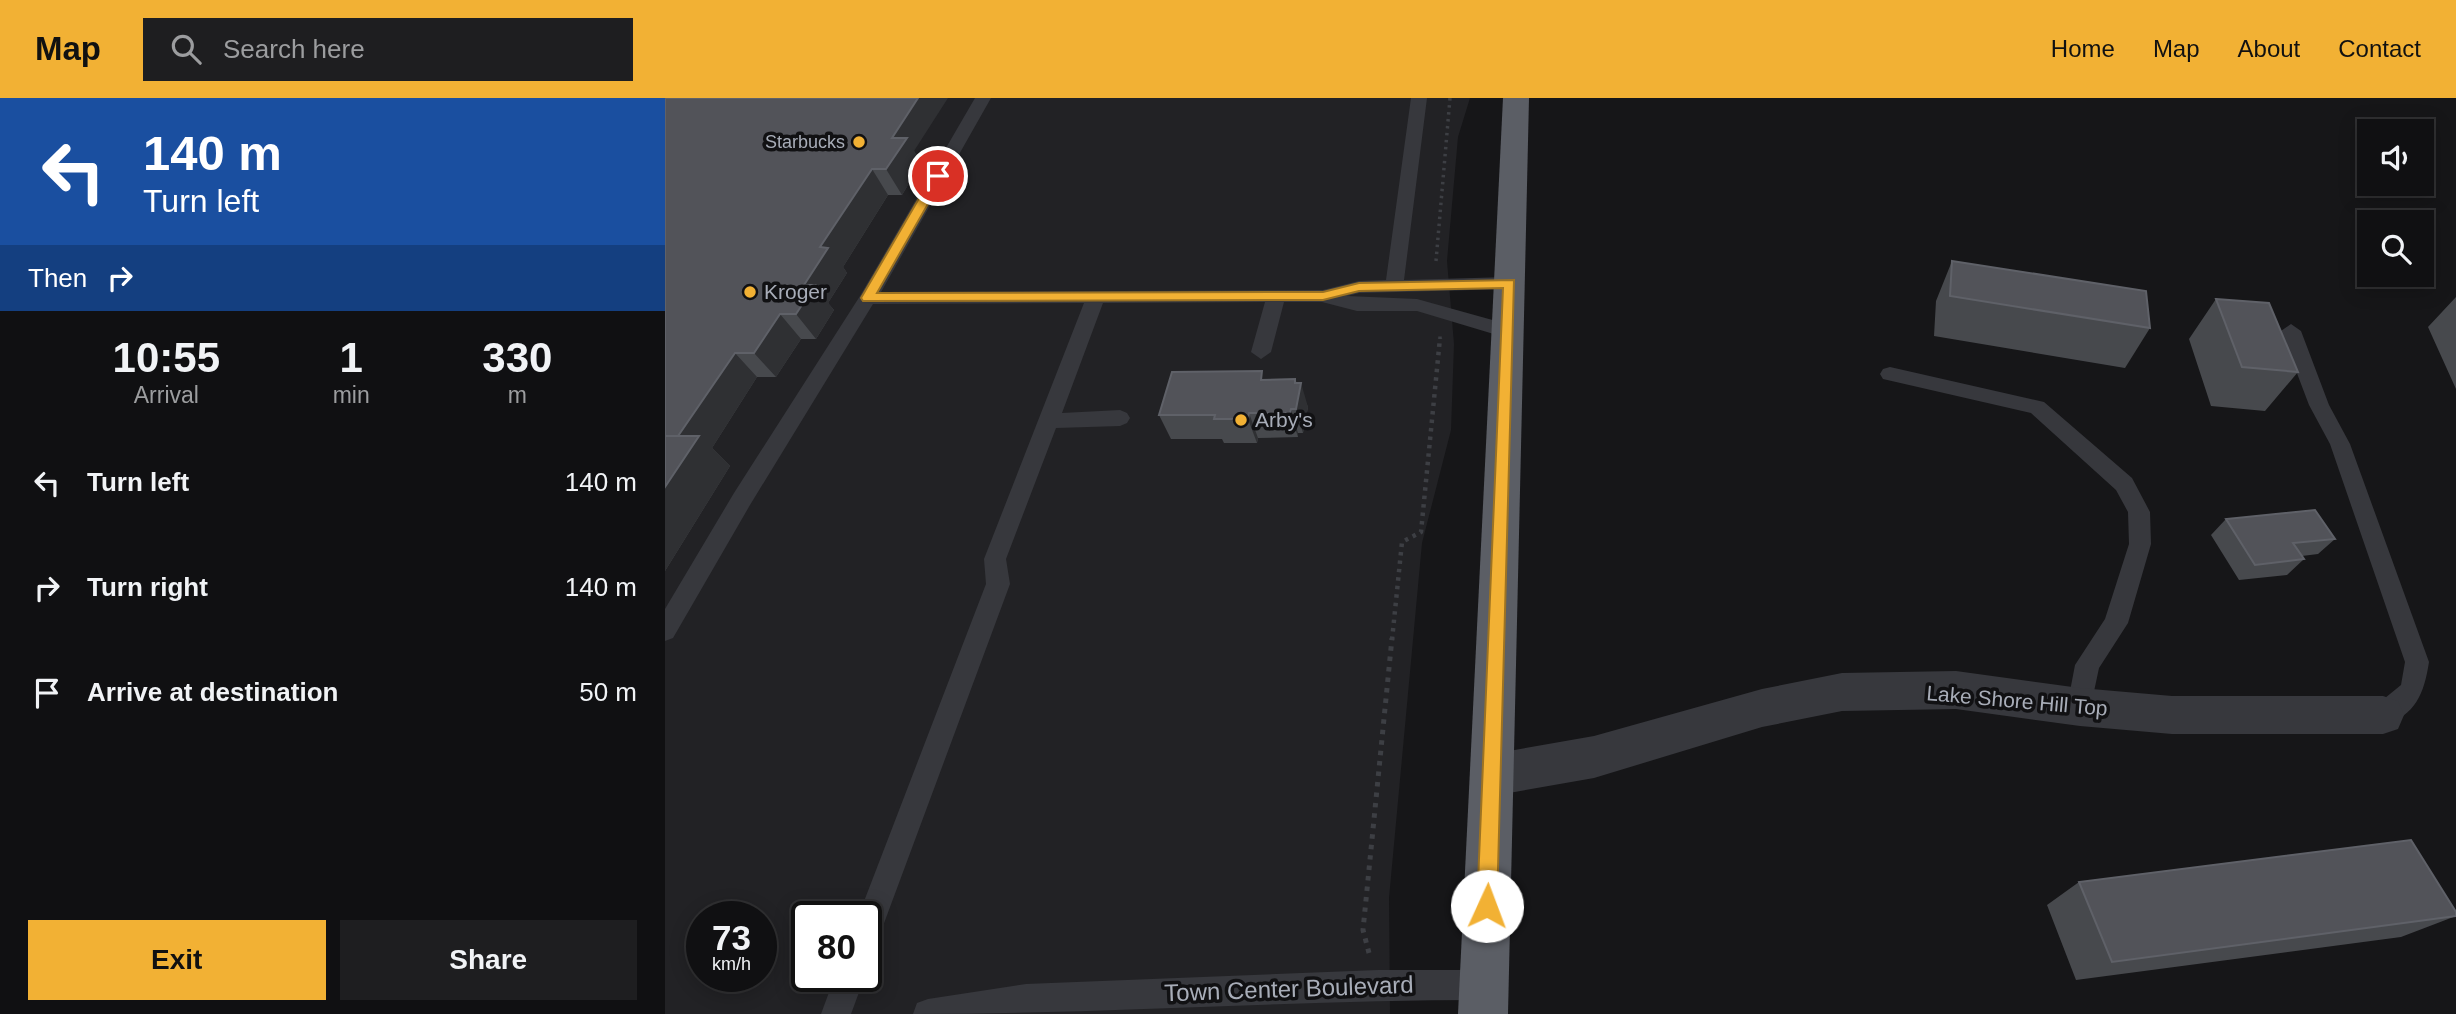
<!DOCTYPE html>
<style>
body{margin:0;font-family:Arial,sans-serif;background:#1e1e20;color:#f1f3f6;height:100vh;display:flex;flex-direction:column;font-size:26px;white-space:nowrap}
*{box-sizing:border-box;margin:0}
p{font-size:23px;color:#9c9d9f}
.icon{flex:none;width:38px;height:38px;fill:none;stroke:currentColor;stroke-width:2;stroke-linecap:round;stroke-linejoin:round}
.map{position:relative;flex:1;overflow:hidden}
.side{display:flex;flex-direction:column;background:#101012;width:665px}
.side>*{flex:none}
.banner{background:#1a4fa0;color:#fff;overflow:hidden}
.fabs{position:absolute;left:1692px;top:21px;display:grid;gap:14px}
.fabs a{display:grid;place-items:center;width:77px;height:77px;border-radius:0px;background:#101012;box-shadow:0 4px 18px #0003,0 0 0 2px #303032;font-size:35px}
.speed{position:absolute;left:21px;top:803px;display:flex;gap:14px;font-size:35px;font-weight:700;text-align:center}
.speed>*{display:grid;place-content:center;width:91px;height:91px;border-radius:50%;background:#101012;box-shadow:0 4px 18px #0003,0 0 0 2px #303032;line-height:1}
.speed small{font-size:18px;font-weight:400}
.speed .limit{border:4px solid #111;border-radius:10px;background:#fff;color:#111}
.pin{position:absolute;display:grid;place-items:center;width:60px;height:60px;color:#fff;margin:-30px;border:4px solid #fff;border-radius:50%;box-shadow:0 2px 7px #0007}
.me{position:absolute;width:77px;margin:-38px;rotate:2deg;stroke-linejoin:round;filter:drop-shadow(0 0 5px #0008)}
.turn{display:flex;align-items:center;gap:24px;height:147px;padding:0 28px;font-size:32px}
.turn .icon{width:91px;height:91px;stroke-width:2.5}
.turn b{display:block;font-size:49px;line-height:60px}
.then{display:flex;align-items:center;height:66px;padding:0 28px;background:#0003;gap:14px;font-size:26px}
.eta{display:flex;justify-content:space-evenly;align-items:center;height:119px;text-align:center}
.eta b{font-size:42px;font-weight:600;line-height:49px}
.primary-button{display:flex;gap:14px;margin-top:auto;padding:14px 28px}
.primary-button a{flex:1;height:80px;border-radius:0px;background:#f2b134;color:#111;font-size:28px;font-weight:600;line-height:80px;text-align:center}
.primary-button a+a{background:#1e1e20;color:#f1f3f6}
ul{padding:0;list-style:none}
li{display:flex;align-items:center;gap:21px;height:105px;padding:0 28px}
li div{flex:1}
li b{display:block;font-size:26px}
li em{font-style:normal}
header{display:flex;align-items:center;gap:42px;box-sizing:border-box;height:98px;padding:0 35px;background:#f2b134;color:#111}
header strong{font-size:33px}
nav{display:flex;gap:38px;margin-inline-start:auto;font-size:24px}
.search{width:490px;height:63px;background:#1e1e20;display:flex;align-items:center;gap:18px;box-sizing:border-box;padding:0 24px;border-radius:0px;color:#9c9d9f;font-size:26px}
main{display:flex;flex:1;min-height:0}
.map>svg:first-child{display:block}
.built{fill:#222225;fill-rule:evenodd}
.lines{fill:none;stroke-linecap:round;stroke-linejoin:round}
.path-far2{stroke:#3d3f44;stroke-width:3.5;stroke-dasharray:2.5 4.5;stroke-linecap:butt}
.path-far1{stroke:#3d3f44;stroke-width:4.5;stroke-dasharray:3.5 5;stroke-linecap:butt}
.path{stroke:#3d3f44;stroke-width:5;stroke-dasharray:4.5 6;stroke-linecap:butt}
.service{fill:#37383d;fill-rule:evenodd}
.minor{fill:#37383d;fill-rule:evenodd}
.trunk{fill:#5b5e65;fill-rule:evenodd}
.wall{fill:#47494d}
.shaded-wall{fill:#2f3033}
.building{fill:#525359;stroke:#5f6168;stroke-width:2}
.route{fill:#f2b134;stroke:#9d7322;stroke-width:2}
.poi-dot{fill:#f2b134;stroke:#111113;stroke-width:2.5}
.labels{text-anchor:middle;stroke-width:7;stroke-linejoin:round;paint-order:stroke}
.far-poi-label{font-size:18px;fill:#a8adb8;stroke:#111113;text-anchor:end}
.poi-label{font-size:21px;fill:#a8adb8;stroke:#111113;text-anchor:start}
.street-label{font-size:21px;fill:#a8adb8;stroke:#111113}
.near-street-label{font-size:24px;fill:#a8adb8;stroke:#111113}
</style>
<header>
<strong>Map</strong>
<div class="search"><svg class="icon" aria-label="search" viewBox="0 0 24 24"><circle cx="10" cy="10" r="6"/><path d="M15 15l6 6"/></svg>Search here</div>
<nav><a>Home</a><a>Map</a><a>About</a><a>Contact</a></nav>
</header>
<main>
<section class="side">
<div class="banner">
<div class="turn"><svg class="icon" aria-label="left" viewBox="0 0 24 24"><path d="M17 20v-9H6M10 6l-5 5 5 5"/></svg><div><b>140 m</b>Turn left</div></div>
<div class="then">Then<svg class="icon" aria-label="right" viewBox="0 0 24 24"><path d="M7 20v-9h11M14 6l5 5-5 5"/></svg></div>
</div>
<div class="eta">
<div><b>10:55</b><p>Arrival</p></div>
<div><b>1</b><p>min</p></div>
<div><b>330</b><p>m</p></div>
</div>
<ul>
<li><svg class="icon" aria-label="left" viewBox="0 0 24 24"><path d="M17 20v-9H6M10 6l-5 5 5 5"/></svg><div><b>Turn left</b></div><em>140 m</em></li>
<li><svg class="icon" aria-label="right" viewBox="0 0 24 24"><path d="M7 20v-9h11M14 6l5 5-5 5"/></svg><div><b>Turn right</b></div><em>140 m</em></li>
<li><svg class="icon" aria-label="arrive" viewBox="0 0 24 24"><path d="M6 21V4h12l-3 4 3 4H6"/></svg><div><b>Arrive at destination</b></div><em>50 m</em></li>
</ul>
<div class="primary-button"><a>Exit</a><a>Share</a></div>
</section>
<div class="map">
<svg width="1791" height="916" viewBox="0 0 1791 916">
<rect width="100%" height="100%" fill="#161618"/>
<path class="built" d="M0 0H805L793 39 782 163 789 246 786 332 757 445 724 800 725 916H0ZM37 819H96V878H37ZM142 819H201V878H142Z"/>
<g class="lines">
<path class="path-far2" d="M771 163 785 0
M775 241V238"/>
<path class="path-far1" d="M727 542 737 444 756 434 775 240"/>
<path class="path" d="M704 855 698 832 727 540"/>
<path class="service" d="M310 0H326L216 194 658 192 694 183 721 182 746 0H762L739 182 844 179 853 185 844 191 694 195 682 198 752 201 849 228 852 233 842 240 752 213H692L657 204H619L606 254 596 261 586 254 600 204 438 205 397 315 455 312 462 315 465 320 462 325 455 328 391 330 341 461 345 486 215 836 211 846 201 850V819H193L321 486 319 461 419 205 208 206 85 407 8 540 0 543V511L69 395 195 198Z
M1626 226 1636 233 1664 307 1685 346 1764 564C1759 596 1751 616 1718 629L1709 625 1705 617 1709 609 1736 587 1740 564 1665 346 1644 307 1616 233Z
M1225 269 1379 304 1467 380 1485 414 1486 446 1463 525 1434 570 1424 617 1415 620 1406 617 1402 609 1410 567 1440 521 1464 446 1463 414 1451 392 1366 315 1218 281 1215 276 1218 271Z
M713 872H820L830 877 835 887 830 897 820 902C629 902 439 916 248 916L252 905 263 901 361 886Z
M170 878H200L186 916H156Z"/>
<path class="minor" d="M1291 573 1415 590 1507 598H1718L1733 603 1739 617 1733 631 1718 636H1507L1415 628 1291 611 1177 613 1097 629 929 680 827 698 811 692 805 677 811 662 827 656 929 638 1097 591 1177 575Z"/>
<path class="trunk" d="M838 0H864L843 916H793Z"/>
</g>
<path class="wall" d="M0 0 249 53 256 65 237 97H223L178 169 182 175 163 205 169 212 151 241H136L111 279H92L47 350 65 368 0 473Z
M1287 163 1485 230 1460 270 1269 238 1271 203Z
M1791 199V291L1763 229Z
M1551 201 1633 274 1600 313 1546 308 1524 241Z
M630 281 643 309 638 335H633V339L593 340 592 345H559L557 341H506L494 317 600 282Z
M1561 421 1670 441 1653 456 1637 458 1639 461 1622 477 1574 482 1546 437Z
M1414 784 1791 818 1736 839 1411 882 1382 807Z"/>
<path class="shaded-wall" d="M253 0H283L249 53 256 65 237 97 221 71 227 40Z
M207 71 223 97 178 169 182 175 163 205 169 212 151 241 131 216 139 187 155 149Z
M115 216 136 241 111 279 89 255Z
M70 255 92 279 47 350 65 368 0 473V389L9 344Z
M630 281 634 295 636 285 643 309 638 335 631 311Z
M626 311 633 335V339L625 315Z
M584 315 593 340 592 345 583 321Z"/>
<path class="building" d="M0 0H253L227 40H242L221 71H207L155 149 163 150 139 187H150L131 216H115L89 255H70L13 338H0Z
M1287 163 1481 193 1485 230 1285 198Z
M1551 201 1604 205 1633 274 1577 269Z
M597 273 596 282 630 281V285H636L631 311H626L625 315H584L583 321H549L550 317H494L507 274Z
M0 338H34L0 389Z
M1650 412 1670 441 1628 445 1639 461 1590 467 1561 421Z
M1746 742 1791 814V818L1447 864 1414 784Z"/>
<path class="route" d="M273 75 279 78 212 195 658 194 694 185 849 182 832 808 829 815 822 818 815 815 812 808 838 190 694 193 658 202 198 203 196 200 267 78Z"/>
<g class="poi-dot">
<circle cx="194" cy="44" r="7"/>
<circle cx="85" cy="194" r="7"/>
<circle cx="576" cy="322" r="7"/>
</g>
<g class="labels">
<g class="far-poi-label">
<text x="180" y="50">Starbucks</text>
</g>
<g class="poi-label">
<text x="99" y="201">Kroger</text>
<text x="590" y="329">Arby's</text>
</g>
<g class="street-label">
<text transform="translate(1352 603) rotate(5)" y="7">Lake Shore Hill Top</text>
</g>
<g class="near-street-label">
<text transform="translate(624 891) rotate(-2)" y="8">Town Center Boulevard</text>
</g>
</g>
</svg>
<div class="fabs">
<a><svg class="icon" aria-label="sound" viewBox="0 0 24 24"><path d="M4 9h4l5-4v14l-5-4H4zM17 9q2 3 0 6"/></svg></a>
<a><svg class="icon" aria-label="search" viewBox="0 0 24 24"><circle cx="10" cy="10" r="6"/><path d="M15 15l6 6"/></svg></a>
</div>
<div class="speed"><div>73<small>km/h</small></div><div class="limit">80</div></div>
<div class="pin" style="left:273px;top:78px;background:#d93025"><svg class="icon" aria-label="arrive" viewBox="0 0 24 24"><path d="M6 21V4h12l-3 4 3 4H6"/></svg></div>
<svg class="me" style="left:822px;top:808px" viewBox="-20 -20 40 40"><circle r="19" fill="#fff"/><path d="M0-13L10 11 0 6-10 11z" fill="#f2b134"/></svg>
</div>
</main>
